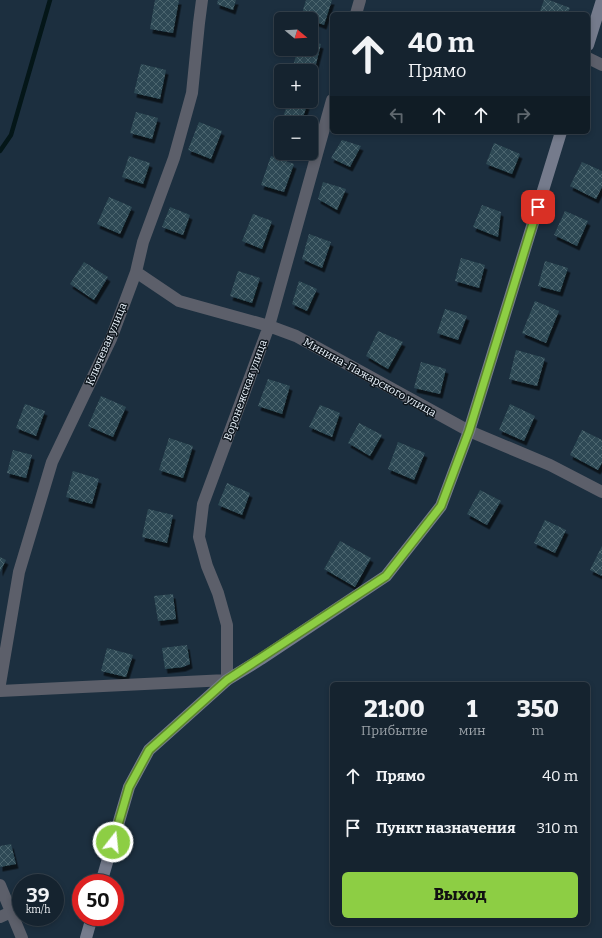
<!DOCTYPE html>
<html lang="ru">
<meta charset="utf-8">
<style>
body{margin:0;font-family:Bitter,serif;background:#1e2b37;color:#f1f3f6;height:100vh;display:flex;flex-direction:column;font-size:15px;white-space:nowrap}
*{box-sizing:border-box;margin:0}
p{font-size:13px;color:#9da4aa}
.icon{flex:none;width:22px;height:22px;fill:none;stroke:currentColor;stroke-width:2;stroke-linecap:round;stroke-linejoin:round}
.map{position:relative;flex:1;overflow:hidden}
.side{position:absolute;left:330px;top:682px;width:260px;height:244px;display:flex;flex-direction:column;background:#15232f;border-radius:6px;box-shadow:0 2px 6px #0003,0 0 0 1px #34404b}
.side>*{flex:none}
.banner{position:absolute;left:330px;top:12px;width:260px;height:122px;border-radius:6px;box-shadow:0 2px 6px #0003,0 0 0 1px #34404b;background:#15232f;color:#f1f3f6;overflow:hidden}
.needle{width:26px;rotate:108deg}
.fabs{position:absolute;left:274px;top:12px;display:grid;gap:8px}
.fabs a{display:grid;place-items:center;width:44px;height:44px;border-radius:6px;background:#15232f;box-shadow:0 2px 6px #0003,0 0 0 1px #34404b;font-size:20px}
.speed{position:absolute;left:12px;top:874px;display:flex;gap:8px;font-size:20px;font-weight:700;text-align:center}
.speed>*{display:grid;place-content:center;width:52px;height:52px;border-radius:50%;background:#15232f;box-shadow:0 2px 6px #0003,0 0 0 1px #34404b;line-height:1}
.speed small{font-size:10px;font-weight:400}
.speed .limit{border:6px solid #d22;background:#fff;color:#111}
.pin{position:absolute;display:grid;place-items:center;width:34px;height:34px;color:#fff;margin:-17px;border-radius:8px;box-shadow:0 2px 6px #0006}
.me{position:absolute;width:44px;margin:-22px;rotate:16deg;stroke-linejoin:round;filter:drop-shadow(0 0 3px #0008)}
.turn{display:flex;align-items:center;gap:14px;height:84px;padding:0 12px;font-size:18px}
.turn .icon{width:52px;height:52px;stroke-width:2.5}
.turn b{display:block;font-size:28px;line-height:34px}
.lanes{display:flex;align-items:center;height:38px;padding:0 12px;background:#0003;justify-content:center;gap:20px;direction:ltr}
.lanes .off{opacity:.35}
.eta{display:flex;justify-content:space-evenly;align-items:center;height:68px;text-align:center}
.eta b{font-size:24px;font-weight:800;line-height:28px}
.cta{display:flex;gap:8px;margin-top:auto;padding:8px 12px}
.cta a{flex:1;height:46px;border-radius:6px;background:#8dce44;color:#111;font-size:16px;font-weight:800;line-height:46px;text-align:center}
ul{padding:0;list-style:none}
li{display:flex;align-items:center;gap:12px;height:52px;padding:0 12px}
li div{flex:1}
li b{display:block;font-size:15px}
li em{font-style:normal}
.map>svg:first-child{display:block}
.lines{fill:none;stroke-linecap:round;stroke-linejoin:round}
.stream{stroke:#041618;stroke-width:4.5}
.building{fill:url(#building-cross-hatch);filter:url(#shadow)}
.street{stroke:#5c5f6a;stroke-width:12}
.secondary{stroke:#757b8c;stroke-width:12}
.route-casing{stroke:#5c862c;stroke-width:10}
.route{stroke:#8dce44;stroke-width:7}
.labels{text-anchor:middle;stroke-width:3;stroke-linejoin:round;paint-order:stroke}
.street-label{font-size:11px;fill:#ebf4fd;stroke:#0e161d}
</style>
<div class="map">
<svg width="602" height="938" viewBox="0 0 602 938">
<defs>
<pattern id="building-cross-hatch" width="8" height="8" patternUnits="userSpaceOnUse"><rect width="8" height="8" fill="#2d4a54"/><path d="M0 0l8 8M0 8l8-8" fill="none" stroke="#4c656e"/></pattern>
<filter id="shadow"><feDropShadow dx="2.5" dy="4.5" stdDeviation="0" flood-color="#0009"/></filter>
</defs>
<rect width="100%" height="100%" fill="#1c2f3f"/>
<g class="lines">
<path class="stream" d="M0 151 11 135 50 0"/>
</g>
<path class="building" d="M155 0H179L173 33 150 29Z
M218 0H236L233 10 217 4Z
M306 0H332L324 25 311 20V19H307L301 17Z
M544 0H549L570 8 567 14H539Z
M311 41 321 44 314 72 293 66 298 49H311Z
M141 64 166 70 160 99 134 93Z
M289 101H297L307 105 301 123H283L281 122Z
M136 112 158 118 152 139 130 133Z
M199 122 222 131 211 159 188 150Z
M342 140 361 146 350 167 331 158Z
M494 143 520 154 512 174 486 164Z
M129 156 150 163 143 184 122 177Z
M271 156 294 164 284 192 261 185Z
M582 162 602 171V187L596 199 570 186Z
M323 182 346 189 337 210 318 199Z
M109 197 132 207 120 234 97 224Z
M482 205 501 212 498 237 473 227Z
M170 207 190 215 183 235 162 227Z
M565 211 588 221 577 246 554 235Z
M253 214 272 221 262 249 242 241Z
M309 234 331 242 322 268 302 259Z
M461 258 485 265 479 288 455 281Z
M545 261 568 268 560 292 538 286Z
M84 262 108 277 94 300 70 284Z
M238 271 260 278 252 303 230 296Z
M299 281 317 289 307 311 292 304Z
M535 301 559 311 546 343 522 333Z
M445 309 467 316 458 340 437 333Z
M378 331 403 342 388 369 366 356Z
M516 350 545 358 537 386 509 379Z
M421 362 446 369 440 394 414 388Z
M268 379 290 386 282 414 258 406Z
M101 396 126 407 113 437 88 426Z
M25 404 45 411 36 436 16 428Z
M510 404 535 416 524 441 499 430Z
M320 405 340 413 332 437 309 427Z
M359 423 382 435 370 456 348 443Z
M582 430 602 440V463L598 470 570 455Z
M169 438 193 446 183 478 159 470Z
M398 442 425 453 414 480 388 469Z
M13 450 32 455 26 478 7 473Z
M73 471 99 479 92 504 66 497Z
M227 483 250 493 242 515 218 505Z
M480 490 501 501 487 525 467 514Z
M148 509 173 515 167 543 142 537Z
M545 520 566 530 555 553 534 543Z
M340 541 371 558 355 587 324 569Z
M602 546V576L590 570Z
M0 557 6 560 0 572Z
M173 594 176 619 158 621 154 596Z
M187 645 190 664 183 667 165 669 162 648Z
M107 648 133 655 126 677 101 671Z
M11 844 16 864 0 867V846Z"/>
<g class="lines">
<path class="street" d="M356 14 360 0
M588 58 602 65
M136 272 179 301 269 326 296 336 469 431 550 465 602 492
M0 684 19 572 52 462 111 339 136 272 143 242 174 158 192 93 199 23 202 0
M0 691 227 680V625L218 593 207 566 199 537 203 504 269 326 332 100
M0 885 22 938
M0 917 11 912"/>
<path class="secondary" d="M588 45 602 0
M101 883 129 787 149 750 227 680 261 659 386 576 441 506 469 431 561 132
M86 938 92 917"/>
</g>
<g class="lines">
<defs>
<path id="route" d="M113 842 129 787 149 750 227 680 386 576 441 506 469 431 538 207"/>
</defs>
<use href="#route" class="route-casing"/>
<use href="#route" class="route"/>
</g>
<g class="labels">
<g class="street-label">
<text transform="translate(106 344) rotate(-67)" y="4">Ключевая улица</text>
<text transform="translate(370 377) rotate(29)" y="4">Минина-Пажарского улица</text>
<text transform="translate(245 390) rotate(-70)" y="4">Воронежская улица</text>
</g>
</g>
</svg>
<div class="fabs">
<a><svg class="needle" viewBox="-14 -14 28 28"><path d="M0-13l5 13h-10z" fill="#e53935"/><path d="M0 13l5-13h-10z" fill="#9da4aa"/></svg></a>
<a>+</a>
<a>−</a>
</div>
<div class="speed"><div>39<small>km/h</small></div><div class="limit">50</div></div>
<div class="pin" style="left:538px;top:207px;background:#d93025"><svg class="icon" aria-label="arrive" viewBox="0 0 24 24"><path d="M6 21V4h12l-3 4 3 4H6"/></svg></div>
<svg class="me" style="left:113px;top:842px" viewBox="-20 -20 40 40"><circle r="17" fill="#8dce44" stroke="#fff" stroke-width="3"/><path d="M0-11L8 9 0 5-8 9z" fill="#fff"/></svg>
<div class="banner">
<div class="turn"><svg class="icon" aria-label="ahead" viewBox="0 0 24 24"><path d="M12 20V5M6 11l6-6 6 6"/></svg><div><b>40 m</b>Прямо</div></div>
<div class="lanes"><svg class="icon off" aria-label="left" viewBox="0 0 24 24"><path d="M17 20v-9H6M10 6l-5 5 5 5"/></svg><svg class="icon" aria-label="ahead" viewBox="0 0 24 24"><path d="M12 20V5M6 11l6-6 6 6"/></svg><svg class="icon" aria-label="ahead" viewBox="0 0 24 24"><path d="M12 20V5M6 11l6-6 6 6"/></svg><svg class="icon off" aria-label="right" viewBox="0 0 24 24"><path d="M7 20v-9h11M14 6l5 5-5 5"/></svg></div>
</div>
<section class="side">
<div class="eta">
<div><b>21:00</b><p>Прибытие</p></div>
<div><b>1</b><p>мин</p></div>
<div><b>350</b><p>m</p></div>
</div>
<ul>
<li><svg class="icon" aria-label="ahead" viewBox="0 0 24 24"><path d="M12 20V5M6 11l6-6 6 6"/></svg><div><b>Прямо</b></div><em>40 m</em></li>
<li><svg class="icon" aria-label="arrive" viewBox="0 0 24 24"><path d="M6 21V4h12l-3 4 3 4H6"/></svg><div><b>Пункт назначения</b></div><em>310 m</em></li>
</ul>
<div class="cta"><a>Выход</a></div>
</section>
</div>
